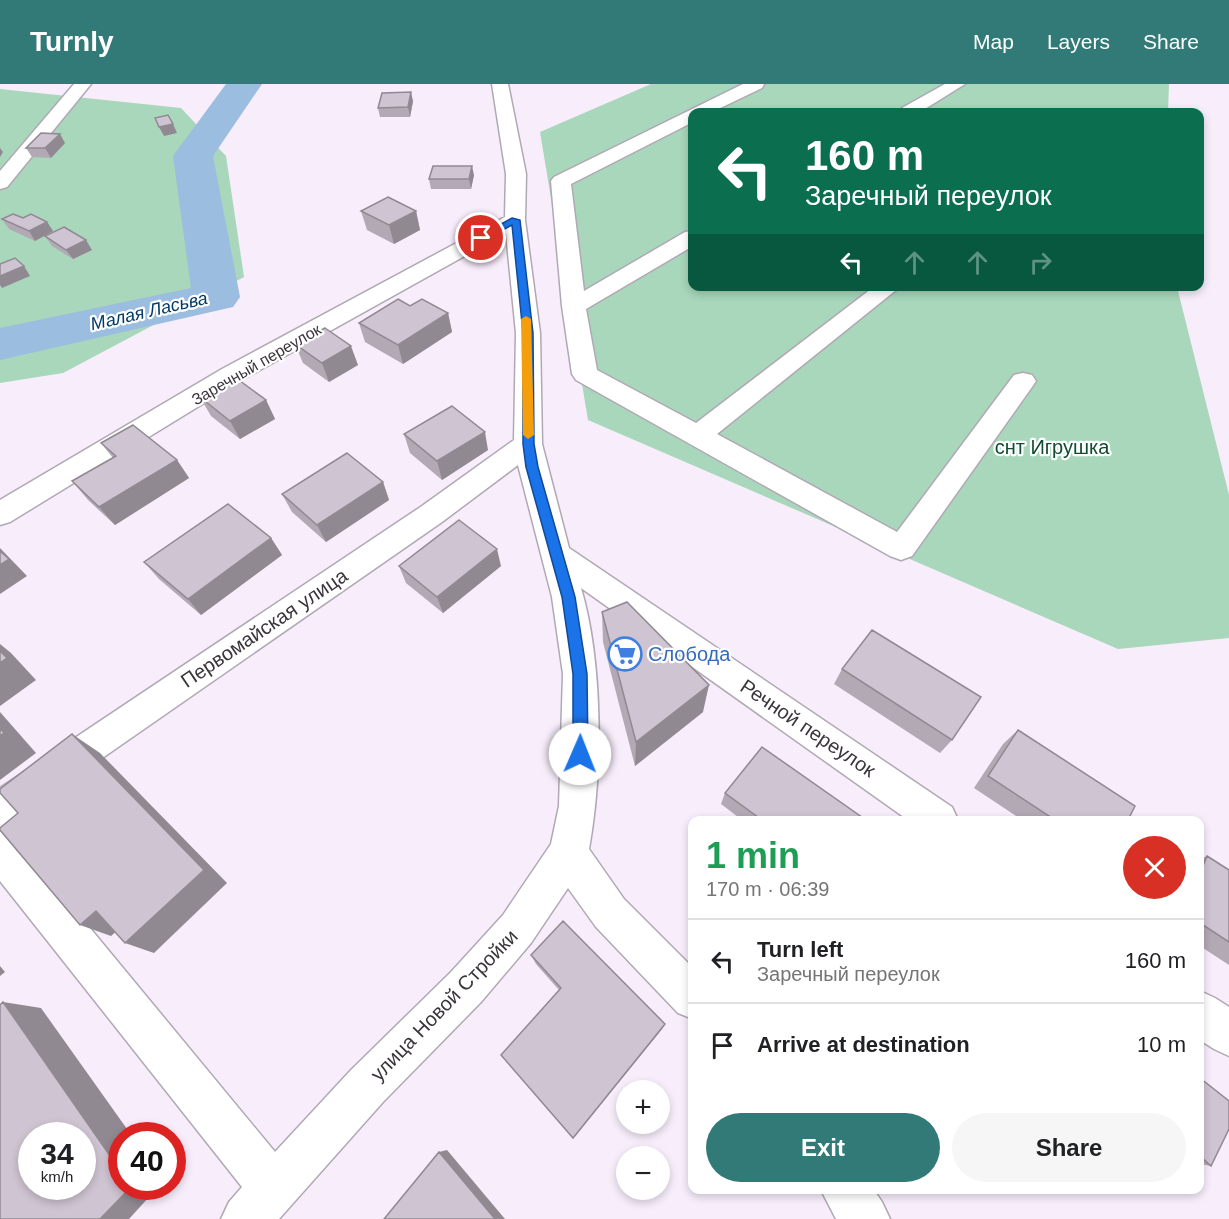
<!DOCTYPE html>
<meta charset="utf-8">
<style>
body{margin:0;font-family:Arial,sans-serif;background:#f6f6f6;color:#202124;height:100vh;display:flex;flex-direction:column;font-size:22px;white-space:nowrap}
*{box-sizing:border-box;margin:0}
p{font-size:20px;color:#757577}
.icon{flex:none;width:33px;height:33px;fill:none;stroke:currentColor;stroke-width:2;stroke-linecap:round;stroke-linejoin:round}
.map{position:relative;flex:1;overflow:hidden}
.panel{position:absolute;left:688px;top:732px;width:516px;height:378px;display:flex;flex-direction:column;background:#fff;border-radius:12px;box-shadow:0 3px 9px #0003}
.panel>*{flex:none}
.guide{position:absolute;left:688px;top:24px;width:516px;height:183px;border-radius:12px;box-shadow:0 3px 9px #0003;background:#0b6e4f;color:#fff;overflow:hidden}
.fabs{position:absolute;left:616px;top:996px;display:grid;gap:12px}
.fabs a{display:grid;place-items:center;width:54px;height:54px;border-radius:50%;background:#fff;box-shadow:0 3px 9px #0003;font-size:30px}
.speed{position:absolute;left:18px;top:1038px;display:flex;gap:12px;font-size:30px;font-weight:700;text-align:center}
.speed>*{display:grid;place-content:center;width:78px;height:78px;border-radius:50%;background:#fff;box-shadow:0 3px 9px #0003;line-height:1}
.speed small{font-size:15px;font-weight:400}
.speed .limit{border:9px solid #d22;background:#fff;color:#111}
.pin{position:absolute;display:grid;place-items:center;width:51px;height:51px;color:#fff;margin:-26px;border:3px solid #fff;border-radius:50%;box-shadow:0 2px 6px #0007}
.me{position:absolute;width:66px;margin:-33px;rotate:1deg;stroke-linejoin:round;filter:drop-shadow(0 0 4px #0008)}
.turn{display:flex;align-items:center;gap:21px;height:126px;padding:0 18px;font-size:27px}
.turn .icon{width:78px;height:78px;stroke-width:2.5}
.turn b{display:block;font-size:42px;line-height:51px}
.lanes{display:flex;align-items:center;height:57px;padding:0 18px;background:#0003;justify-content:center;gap:30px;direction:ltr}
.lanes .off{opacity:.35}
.round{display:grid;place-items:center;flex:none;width:63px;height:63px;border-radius:32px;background:#f6f6f6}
.overview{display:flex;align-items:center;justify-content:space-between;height:102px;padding:0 18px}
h1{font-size:36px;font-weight:700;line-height:45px;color:#1e9e55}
.button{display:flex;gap:12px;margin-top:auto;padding:12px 18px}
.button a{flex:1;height:69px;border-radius:36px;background:#327a77;color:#fff;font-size:24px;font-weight:700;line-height:69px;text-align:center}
.button a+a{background:#f6f6f6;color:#202124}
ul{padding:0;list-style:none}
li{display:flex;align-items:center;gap:18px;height:84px;padding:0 18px;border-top:2px solid #e0e0e0}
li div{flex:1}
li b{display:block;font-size:22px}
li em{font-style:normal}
header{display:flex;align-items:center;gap:36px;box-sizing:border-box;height:84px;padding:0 30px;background:#327a77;color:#fff}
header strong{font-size:28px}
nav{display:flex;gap:33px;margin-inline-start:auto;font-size:21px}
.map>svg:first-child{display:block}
.green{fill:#a8d7bb}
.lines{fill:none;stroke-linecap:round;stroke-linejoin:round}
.river{fill:#9abde0;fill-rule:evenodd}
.minor-casing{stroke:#b1a8b5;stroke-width:3}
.minor{fill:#fff;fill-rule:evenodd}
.wall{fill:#b2a9b4}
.shaded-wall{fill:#918992}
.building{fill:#cfc4d1;stroke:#918992;stroke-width:1.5;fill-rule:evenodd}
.route{fill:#1a73e8;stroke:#114b97;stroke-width:1.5}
.slow{fill:#f59e0b}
.labels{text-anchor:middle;stroke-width:4.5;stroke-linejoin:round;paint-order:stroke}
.far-street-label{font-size:16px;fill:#3a363b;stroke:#fefefe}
.far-water-label{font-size:18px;font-style:italic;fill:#023a66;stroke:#fefefe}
.park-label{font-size:20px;fill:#134c31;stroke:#fefefe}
.street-label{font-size:20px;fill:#3a363b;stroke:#fefefe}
.shop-label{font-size:20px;fill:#366cbe;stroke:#fefefe;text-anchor:start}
</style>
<header>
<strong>Turnly</strong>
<nav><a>Map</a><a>Layers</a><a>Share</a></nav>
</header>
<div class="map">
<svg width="1229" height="1135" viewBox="0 0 1229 1135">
<rect width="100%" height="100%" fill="#f7edfb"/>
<path class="green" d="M651 0H1169L1168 28H693V202L1177 203 1229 411V554L1118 565 588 336 540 48Z
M0 5 181 24 226 72 244 193 63 289 0 299Z"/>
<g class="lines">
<path class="river" d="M226 0H262L213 72 240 213 233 223 0 276V244L191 204 173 72Z"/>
<defs>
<path id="minor" d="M74 0H91L7 103 0 105V87Z
M492 0H508L526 90 525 136 540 249 542 360 569 464 952 723 958 736H908L581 504C603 579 603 688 589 765L624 815 693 884V935L678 929 596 843 568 804 531 859 481 918 383 1018 279 1135H221L229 1118 242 1103 0 797V747L14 752 275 1068 351 986 451 888 503 831 551 760 559 722 563 590 552 513 518 381 442 438 39 718 13 740 0 745V704L422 422 514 356 516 249 506 149 240 297 10 438 0 441V416L222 285 505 133 506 90Z
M743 0H764L762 4 712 28H693V38L571 100 584 207 685 148 693 147V162L586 225 597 286 696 339 875 202H901L717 350 897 448 1014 291 1023 289 1032 291 1036 297 1032 303 912 472 901 476 890 472 576 296 572 290 562 222 551 97 554 93Z
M945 0H965L920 28H899L902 24Z
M1200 907 1215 914 1229 923V972L1214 965 1200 956Z
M821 1106H874L882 1118 890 1135H836Z"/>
</defs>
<use href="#minor" class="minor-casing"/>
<use href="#minor" class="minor"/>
</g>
<path class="wall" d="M413 17 410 33H380L378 24Z
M65 59 51 74 32 73 26 64Z
M474 91 471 105H431L429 95Z
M361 127H416L420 146 394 160 367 146Z
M23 134 47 138 53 147 35 157 9 145 2 135Z
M45 152 92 166 73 175 52 162Z
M410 222 448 229 452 248 403 280 365 258 359 239Z
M295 260 358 281 329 298 303 279Z
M200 313 266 316 275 335 240 355 211 332Z
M404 350 488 366 442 396 410 369Z
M101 359 177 376 189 394 115 441 88 416 72 397 113 374Z
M383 398 389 416 326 458 292 428 282 410Z
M271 454 282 471 201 531 159 495 144 478Z
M399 482H501L443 529 406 499Z
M602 528 703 628 635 682 603 558Z
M842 585 952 656 940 669 834 600Z
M1018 646 1128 736H1022L974 704 1003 660Z
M725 709 866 736H742L721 720Z
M1207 772 1229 786V881L1200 862V775Z
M531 871 665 940 662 945 575 1052 573 1054 559 906 536 880Z
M1200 994 1211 1082 1200 1080Z"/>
<path class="shaded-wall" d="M411 8 413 17 410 33 408 23Z
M173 40 177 49 164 52 159 43Z
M60 50 65 59 51 74 45 64Z
M0 64 3 68 0 73Z
M472 82 474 91 471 105 469 95Z
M416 127 420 146 394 160 389 141Z
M47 138 53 147 35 157 29 147Z
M86 156 92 166 73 175 66 166Z
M24 182 30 192 2 204 0 201V192Z
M448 229 452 248 403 280 398 261Z
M351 262 358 281 329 298 322 279Z
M266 316 275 335 240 355 230 337Z
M485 348 488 366 442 396 437 377Z
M177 376 189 394 115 441 99 423Z
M383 398 389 416 326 458 317 441Z
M271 454 282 471 201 531 188 515Z
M0 464 27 492 0 510Z
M497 465 501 482 443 529 437 513Z
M0 560 11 569 36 596 0 622Z
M709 601 703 628 635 682 636 658Z
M0 628 36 669 0 696Z
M72 650 100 669 227 799 154 869 125 859Z
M96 827 127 838 111 852 80 841Z
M0 882 5 888 0 892Z
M3 918 41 924 132 1052H122V1089Z
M665 940 662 945 575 1052 573 1054Z
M447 1066 505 1135H495L439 1068Z
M159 1102 129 1135H100L131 1103Z"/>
<path class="building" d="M411 8 408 23 378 24 382 9Z
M168 31 173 40 159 43 155 34Z
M41 49 60 50 45 64H26Z
M433 82H472L469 95H429Z
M388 113 416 127 389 141 361 127Z
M13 130 23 134 31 130 47 138 29 147 2 135Z
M64 143 86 156 66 166 45 152Z
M15 174 24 182 0 192V180Z
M398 215 410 222 422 215 448 229 398 261 359 239Z
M325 244 351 262 322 279 295 260Z
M236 294 266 316 230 337 200 313Z
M452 322 485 348 437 377 404 350Z
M133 341 177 376 99 423 72 397 116 372 101 359Z
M347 369 383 398 317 441 282 410Z
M228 420 271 454 188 515 144 478Z
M459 436 497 465 437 513 399 482Z
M0 467 9 475 0 481Z
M627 518 709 601 636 658 602 528Z
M872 546 981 613 952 656 842 585Z
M0 567 7 574 0 579Z
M0 644 4 649 0 652Z
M1018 646 1135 722 1128 736H1055L988 692Z
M72 650 204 786 125 859 96 827 80 841 0 746V744L18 729 0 709V705Z
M762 663 866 736H762L725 709Z
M1207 772 1229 786V858L1200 839V789Z
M563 837 665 940 573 1054 501 971 561 904 531 871Z
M3 918 122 1089V1102L131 1103 100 1135H0V921ZM32 1052H82V1102H32Z
M1200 994 1229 1017V1045L1211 1082 1200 1072Z
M439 1068 495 1135H384Z"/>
<path class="route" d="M512 134 520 136 533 249 534 360 538 383 575 513 587 590 588 670 586 675 580 677 575 675 573 670V590L562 513 526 383 523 360V249L512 141 484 156 476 154Z"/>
<path class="slow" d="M526 232 531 235 534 351 528 355 523 351 521 235Z"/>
<defs>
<symbol id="supermarket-ring" viewBox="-11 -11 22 22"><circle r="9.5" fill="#fefefe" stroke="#3f7fe0" stroke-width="1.5"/><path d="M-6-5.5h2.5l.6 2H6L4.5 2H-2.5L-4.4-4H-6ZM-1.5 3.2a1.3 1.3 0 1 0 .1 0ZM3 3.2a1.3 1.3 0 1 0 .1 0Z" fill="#3f7fe0"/></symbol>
</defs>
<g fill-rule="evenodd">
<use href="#supermarket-ring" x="606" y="551" width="38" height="38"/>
</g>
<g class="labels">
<g class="far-street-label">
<text transform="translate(256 280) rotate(-30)" y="6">Заречный переулок</text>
</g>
<g class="far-water-label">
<text transform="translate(149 227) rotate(-13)" y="6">Малая Ласьва</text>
</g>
<g class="park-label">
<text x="1052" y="370">снт Игрушка</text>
</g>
<g class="street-label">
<text transform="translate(264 544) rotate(-34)" y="7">Первомайская улица</text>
<text transform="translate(808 644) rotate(34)" y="7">Речной переулок</text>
<text transform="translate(444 921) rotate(-46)" y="7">улица Новой Стройки</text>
</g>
<g class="shop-label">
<text x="648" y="577">Слобода</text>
</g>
</g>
</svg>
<div class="fabs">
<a>+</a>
<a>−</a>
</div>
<div class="speed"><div>34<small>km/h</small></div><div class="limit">40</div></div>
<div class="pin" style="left:481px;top:154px;background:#d93025"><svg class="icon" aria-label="arrive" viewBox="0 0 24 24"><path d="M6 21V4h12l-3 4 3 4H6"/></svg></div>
<svg class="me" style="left:580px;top:670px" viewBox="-20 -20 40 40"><circle r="19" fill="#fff"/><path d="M0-13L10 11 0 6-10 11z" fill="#1a73e8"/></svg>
<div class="guide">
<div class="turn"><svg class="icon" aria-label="left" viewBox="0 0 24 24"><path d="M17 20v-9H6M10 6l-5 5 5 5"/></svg><div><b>160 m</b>Заречный переулок</div></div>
<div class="lanes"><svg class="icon" aria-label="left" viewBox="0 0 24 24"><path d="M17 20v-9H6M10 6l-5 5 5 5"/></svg><svg class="icon off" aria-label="ahead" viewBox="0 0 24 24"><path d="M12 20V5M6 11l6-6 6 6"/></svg><svg class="icon off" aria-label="ahead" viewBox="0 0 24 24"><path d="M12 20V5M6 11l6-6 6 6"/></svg><svg class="icon off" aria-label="right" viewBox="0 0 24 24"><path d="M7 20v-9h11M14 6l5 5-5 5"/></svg></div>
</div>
<section class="panel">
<div class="overview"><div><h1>1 min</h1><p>170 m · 06:39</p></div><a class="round" style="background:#d93025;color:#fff"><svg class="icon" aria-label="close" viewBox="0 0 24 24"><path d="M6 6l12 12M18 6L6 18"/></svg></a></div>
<ul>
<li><svg class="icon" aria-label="left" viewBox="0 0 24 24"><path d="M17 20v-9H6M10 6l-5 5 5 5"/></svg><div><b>Turn left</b><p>Заречный переулок</p></div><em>160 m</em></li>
<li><svg class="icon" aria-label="arrive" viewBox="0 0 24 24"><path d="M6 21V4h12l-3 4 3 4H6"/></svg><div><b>Arrive at destination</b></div><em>10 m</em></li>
</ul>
<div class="button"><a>Exit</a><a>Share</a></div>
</section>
</div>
